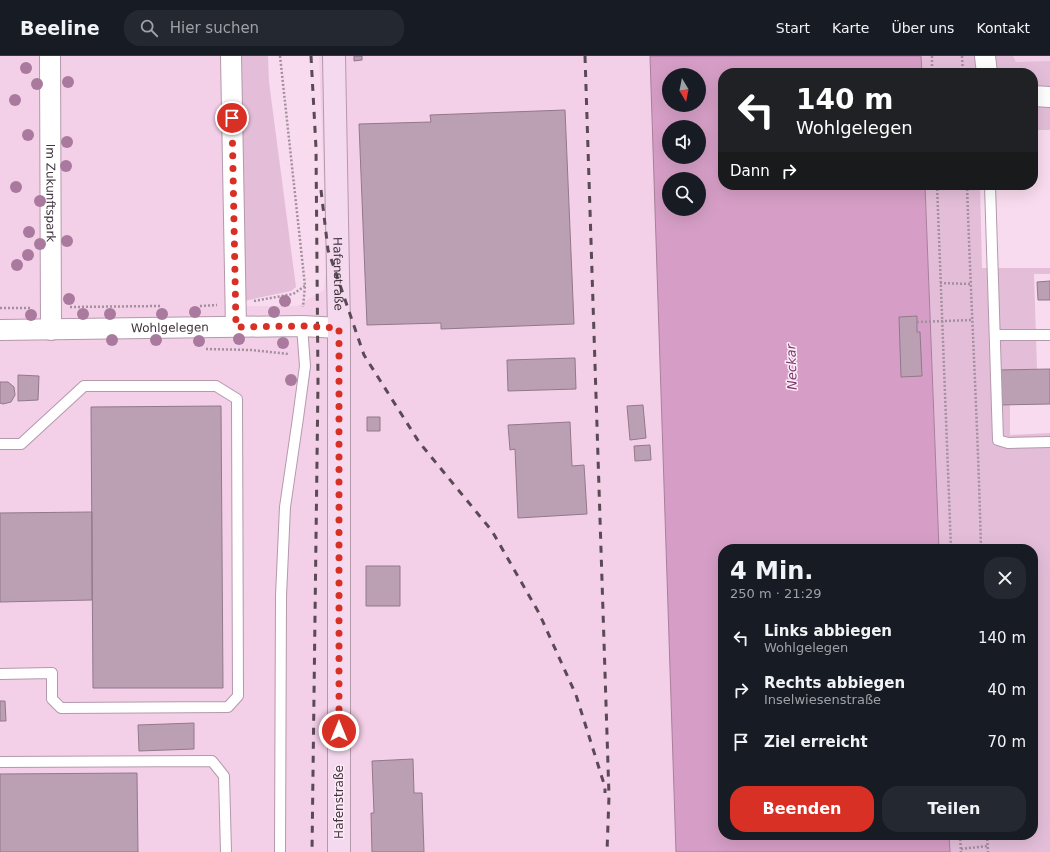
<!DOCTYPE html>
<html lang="de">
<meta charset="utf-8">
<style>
body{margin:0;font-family:"DejaVu Sans",sans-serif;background:#242831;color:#f1f3f6;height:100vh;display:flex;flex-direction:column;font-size:15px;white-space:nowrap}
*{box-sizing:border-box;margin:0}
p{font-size:13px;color:#9ea1a6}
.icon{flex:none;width:22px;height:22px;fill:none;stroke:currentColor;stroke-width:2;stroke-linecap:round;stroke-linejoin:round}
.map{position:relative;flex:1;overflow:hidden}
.panel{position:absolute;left:718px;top:488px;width:320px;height:296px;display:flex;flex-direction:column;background:#171b24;border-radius:16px;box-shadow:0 4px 16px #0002}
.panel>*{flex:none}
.top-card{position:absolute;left:718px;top:12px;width:320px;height:122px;border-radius:16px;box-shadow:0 4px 16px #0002;background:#202124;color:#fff;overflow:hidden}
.needle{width:26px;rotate:170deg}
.buttons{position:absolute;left:662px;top:12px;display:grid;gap:8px}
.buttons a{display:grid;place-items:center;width:44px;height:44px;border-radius:50%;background:#171b24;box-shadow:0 4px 16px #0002;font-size:20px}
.pin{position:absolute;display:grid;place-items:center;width:34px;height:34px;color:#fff;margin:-17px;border:2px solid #fff;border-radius:50%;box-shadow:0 1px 4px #0007}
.me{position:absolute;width:44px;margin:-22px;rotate:0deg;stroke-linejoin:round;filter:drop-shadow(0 0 3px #0008)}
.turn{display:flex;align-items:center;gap:14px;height:84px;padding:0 12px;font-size:18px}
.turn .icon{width:52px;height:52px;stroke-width:2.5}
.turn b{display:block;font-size:28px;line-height:34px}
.then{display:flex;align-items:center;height:38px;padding:0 12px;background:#0003;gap:8px;font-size:15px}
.round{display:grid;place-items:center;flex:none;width:42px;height:42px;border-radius:16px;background:#242831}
.overview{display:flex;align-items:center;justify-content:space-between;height:68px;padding:0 12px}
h1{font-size:24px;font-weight:700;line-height:30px}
.cta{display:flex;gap:8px;margin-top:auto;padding:8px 12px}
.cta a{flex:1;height:46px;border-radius:16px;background:#d93025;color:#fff;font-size:16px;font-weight:700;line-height:46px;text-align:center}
.cta a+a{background:#242831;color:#f1f3f6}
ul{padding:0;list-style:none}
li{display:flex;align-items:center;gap:12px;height:52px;padding:0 12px}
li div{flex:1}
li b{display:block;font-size:15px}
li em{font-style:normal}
header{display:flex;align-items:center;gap:24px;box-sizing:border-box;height:56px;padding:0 20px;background:#171b24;border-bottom:1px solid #363941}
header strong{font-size:19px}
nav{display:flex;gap:22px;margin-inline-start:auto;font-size:14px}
.search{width:280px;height:36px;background:#242831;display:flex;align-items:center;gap:10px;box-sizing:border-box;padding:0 14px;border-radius:16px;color:#9ea1a6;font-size:15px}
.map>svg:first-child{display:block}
.built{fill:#f3cfe8}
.green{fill:#e4bed9}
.water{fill:#d69ec6;stroke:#a97e9d;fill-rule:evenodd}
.building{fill:#bba0b3;stroke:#92788a}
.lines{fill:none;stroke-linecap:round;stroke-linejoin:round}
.lane-casing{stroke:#b499ab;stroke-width:12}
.street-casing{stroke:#b499ab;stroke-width:22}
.secondary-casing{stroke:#b499ab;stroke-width:24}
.path{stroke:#a48f9d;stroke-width:2.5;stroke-dasharray:2 2;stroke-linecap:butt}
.lane{stroke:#fff;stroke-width:10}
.street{stroke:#fff;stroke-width:20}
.secondary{stroke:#f5d9ee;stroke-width:22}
.rail{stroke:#594a54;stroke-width:3;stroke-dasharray:7 7;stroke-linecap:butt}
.path-bridge{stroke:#a48f9d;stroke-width:2.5;stroke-dasharray:2 2;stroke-linecap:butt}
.tree{fill:#aa7a9e}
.route{stroke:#d93025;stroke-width:7;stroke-dasharray:0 12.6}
.labels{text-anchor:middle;stroke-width:3;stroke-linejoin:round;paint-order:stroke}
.street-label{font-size:12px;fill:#41353d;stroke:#fdecf8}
.water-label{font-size:13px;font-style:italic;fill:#7c396c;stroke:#fdecf8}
</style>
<header>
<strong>Beeline</strong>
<div class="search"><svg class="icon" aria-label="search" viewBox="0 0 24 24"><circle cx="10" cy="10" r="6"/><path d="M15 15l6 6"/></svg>Hier suchen</div>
<nav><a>Start</a><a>Karte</a><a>Über uns</a><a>Kontakt</a></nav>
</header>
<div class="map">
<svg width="1050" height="796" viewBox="0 0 1050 796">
<rect width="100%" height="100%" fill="#f8dbee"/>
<path class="built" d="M0 0H241L242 88 228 250H297L324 234 327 206 319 0H650L676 796H0Z
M1013 0H1050V20L1033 17 1016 6Z"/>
<path class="green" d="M241 0H268L269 26 296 231 291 235 244 245Z
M921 0H1013L1016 6 1050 5V74H1033V17H922Z
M925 129H980L982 212H1050V218H1034L1037 313 998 349H1010V379L1050 377V796H950L949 779H1033V493H939Z"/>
<path class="water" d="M650 0H921L922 17H723V129H925L939 493H723V779H949L950 796H676ZM669 19H699V49H669ZM669 71H699V101H669ZM669 123H699V153H669Z"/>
<path class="building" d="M354 0H362V4L354 5Z
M565 54 574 268 441 273V267L367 269 359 68 431 66 430 59Z
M1050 225V244H1038L1037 226Z
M917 260V276H920L922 320 901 321 899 261Z
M575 302 576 333 508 335 507 304Z
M1050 313V348L998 349V314Z
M18 319 39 320 38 344 18 345Z
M0 326H8L14 331 15 339 11 346 3 348 0 347Z
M643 349 646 382 630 384 627 350Z
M221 350 223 632H93L91 351Z
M367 361H380V375H367Z
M570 366 572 410 584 409 587 458 518 462 515 393 510 394 508 369Z
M650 389 651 404 635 405 634 390Z
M92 456V544L0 546V457Z
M366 510H400V550H366Z
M0 645H5L6 665H0Z
M194 667V693L139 695 138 669Z
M413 703 414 737H422L424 796H372L371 757H374L372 705Z
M137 717 138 796H0V718Z"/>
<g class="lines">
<defs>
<path id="lane" d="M990 129 998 384 1008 387 1050 386
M995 279H1050
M0 388H21L84 330H216L237 343 238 640 228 651 61 652 52 643V617L0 618
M0 706 212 705 224 720 226 796
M280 796 281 540 285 451 298 362 305 310 302 270"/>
<g id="street">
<path id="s1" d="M50 0 51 274"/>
<path d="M231 0 236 271"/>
<path d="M985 0 987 17"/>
<path d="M1033 40 1050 41"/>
<path id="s2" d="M0 274 302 270 339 272"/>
</g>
<g id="secondary">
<path id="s3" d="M334 0 339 272V796"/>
</g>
</defs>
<use href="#lane" class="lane-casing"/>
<use href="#street" class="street-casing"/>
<use href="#secondary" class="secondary-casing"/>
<path class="path" d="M280 0 305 230 303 251
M932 0V17
M962 0 963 17
M937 129 951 493
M967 129C971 250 978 372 981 493
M940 227 971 228
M254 245 293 238 305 230
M200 250 217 249
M70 251 161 250
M0 252H31
M206 293 251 294 289 298
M960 779 961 796
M987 779 988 796
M961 793 987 790"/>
<use href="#lane" class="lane"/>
<use href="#street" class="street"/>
<use href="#secondary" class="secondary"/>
<path class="rail" d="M311 0 316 92 318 326 312 796
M585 0 609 740 607 796
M321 134 328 194 364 299 419 386 492 475 539 557 576 639 605 731V737"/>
<path class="path-bridge" d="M917 266 972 264"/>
</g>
<g class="tree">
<circle cx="26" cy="12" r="6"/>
<circle cx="68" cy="26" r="6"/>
<circle cx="37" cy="28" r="6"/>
<circle cx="15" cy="44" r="6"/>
<circle cx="28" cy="79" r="6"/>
<circle cx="67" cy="86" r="6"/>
<circle cx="66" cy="110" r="6"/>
<circle cx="16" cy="131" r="6"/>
<circle cx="40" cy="145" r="6"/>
<circle cx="29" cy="176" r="6"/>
<circle cx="67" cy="185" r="6"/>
<circle cx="40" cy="188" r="6"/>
<circle cx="28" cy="199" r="6"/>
<circle cx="17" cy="209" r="6"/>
<circle cx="69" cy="243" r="6"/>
<circle cx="285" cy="245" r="6"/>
<circle cx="195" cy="256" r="6"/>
<circle cx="274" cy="256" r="6"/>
<circle cx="83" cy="258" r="6"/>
<circle cx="110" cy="258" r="6"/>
<circle cx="162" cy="258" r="6"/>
<circle cx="31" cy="259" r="6"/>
<circle cx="239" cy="283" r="6"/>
<circle cx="112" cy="284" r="6"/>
<circle cx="156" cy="284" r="6"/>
<circle cx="199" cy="285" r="6"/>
<circle cx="283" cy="287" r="6"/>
<circle cx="291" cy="324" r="6"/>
</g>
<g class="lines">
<path class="route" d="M232 62 236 271 302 270 339 272V675"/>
</g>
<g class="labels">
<g class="street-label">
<text dy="4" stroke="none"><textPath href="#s1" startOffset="137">Im Zukunftspark</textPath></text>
<text dy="4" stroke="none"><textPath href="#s3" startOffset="218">Hafenstraße</textPath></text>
<text dy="4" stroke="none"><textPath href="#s2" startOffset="170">Wohlgelegen</textPath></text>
<text transform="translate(339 746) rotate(-90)" y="4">Hafenstraße</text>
</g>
<g class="water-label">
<text transform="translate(791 311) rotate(-92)" y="5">Neckar</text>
</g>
</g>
</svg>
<div class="buttons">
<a><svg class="needle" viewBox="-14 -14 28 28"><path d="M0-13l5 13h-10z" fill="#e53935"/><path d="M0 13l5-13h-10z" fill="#9ea1a6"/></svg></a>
<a><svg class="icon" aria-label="sound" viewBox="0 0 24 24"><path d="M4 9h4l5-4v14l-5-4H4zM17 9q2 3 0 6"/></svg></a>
<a><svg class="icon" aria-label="search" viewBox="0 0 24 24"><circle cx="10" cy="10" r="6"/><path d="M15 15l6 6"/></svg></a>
</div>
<div class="pin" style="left:232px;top:62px;background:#d93025"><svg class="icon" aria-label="arrive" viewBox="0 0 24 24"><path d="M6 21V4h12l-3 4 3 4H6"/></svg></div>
<svg class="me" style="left:339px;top:675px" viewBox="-20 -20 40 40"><circle r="17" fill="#d93025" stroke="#fff" stroke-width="3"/><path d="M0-11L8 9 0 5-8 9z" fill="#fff"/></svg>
<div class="top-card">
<div class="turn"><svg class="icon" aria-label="left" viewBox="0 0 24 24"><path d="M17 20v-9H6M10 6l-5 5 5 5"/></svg><div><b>140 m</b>Wohlgelegen</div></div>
<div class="then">Dann<svg class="icon" aria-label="right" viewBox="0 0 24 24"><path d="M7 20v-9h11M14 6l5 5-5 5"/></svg></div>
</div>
<section class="panel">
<div class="overview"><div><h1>4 Min.</h1><p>250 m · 21:29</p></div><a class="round"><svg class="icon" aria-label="close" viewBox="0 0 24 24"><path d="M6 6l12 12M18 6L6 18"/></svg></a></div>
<ul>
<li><svg class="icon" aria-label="left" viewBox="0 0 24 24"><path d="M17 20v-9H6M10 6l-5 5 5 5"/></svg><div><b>Links abbiegen</b><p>Wohlgelegen</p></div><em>140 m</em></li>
<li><svg class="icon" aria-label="right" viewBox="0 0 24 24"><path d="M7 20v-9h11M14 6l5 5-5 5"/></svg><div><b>Rechts abbiegen</b><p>Inselwiesenstraße</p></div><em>40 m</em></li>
<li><svg class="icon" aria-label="arrive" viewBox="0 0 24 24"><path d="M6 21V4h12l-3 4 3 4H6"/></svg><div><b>Ziel erreicht</b></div><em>70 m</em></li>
</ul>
<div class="cta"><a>Beenden</a><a>Teilen</a></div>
</section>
</div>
